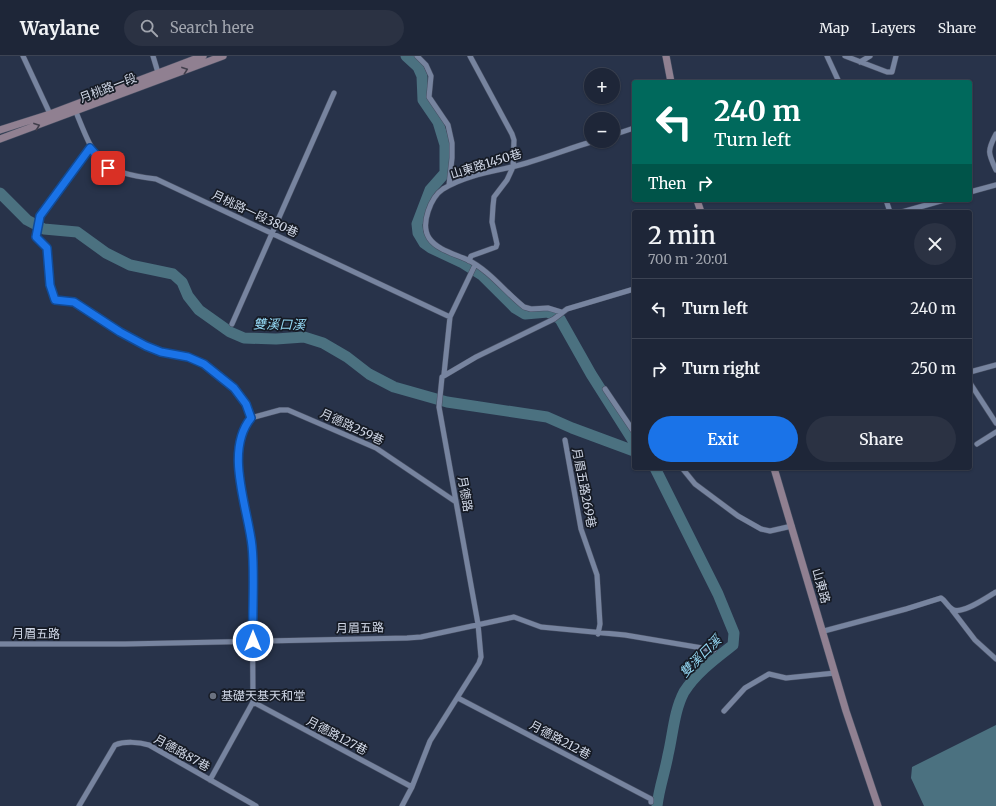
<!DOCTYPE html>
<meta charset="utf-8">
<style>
body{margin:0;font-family:Merriweather,"Noto Sans TC",serif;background:#2b3243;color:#f1f3f6;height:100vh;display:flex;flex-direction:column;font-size:15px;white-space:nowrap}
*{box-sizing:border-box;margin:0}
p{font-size:13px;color:#a1a5ae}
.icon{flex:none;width:22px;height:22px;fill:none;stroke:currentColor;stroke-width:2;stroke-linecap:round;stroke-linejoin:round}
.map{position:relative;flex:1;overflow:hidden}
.details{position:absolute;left:632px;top:154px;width:340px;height:260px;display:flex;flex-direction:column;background:#1e2638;border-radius:4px;box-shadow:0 1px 3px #0004,0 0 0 1px #3c4353}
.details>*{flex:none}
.top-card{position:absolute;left:632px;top:24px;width:340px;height:122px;border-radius:4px;box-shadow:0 1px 3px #0004,0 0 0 1px #3c4353;background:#00695c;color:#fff;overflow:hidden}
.tools{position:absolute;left:584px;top:12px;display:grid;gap:8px}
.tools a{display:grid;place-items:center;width:36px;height:36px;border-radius:50%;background:#1e2638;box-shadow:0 1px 3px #0004,0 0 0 1px #3c4353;font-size:20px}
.pin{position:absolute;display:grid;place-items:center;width:34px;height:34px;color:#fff;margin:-17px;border-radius:8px;box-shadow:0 2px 6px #0006}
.me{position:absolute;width:44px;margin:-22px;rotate:0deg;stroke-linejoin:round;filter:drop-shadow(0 0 3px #0008)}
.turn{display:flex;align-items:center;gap:14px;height:84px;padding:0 16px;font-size:18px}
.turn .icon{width:52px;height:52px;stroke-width:2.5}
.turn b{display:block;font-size:28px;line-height:34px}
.then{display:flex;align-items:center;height:38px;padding:0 16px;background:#0003;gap:8px;font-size:15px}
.round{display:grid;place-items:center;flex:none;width:42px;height:42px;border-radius:21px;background:#2b3243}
.head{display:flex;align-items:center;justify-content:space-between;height:68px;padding:0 16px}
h1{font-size:24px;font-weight:600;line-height:30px}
.cta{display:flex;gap:8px;margin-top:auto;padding:8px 16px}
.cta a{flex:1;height:46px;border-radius:24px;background:#1a73e8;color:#fff;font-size:16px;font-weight:600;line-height:46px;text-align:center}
.cta a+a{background:#2b3243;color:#f1f3f6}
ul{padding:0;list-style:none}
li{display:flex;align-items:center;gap:12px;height:60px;padding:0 16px;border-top:1px solid #3c4353}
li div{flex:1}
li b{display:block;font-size:15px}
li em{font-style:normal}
header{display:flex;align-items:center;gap:24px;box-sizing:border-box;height:56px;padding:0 20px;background:#1e2638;border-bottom:1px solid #3c4353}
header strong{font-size:19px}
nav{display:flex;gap:22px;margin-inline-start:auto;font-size:14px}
.search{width:280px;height:36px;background:#2b3243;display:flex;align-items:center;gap:10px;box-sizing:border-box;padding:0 14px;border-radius:22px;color:#a1a5ae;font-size:15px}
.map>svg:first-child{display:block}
.water{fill:#4b7180}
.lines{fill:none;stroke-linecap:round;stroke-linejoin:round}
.river{stroke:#4b7180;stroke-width:11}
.street-casing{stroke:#474f63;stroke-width:6}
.secondary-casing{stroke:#474f63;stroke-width:8}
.street{stroke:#77849f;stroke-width:5}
.secondary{stroke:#908091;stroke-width:7}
.oneway{stroke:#413e4b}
.route-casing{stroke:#114b97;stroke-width:10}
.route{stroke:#1a73e8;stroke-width:7}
.worship-dot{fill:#6b7280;stroke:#161b25;stroke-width:1.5}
.labels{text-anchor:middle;stroke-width:3.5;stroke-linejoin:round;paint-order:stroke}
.street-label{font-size:12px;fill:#d1d8e7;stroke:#161b25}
.poi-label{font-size:12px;fill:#d1d8e7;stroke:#161b25;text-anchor:start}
.water-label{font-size:13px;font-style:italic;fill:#95d9f5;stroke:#161b25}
</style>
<header>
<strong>Waylane</strong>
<div class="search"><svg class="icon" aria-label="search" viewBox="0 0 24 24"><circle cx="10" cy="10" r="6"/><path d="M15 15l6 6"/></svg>Search here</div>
<nav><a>Map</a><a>Layers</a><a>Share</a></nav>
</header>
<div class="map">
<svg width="996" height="750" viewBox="0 0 996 750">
<rect width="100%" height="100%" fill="#28334a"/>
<path class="water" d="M996 669V750H924L911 722 912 711Z"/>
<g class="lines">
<path class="river" d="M406 0 418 11 422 20 423 44 438 66 445 89V117L430 134 417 168 418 177 424 187 431 192 463 207 482 219 515 252 525 258 548 256 560 263 591 318 634 386
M0 137 27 164 44 173 77 176 106 197 130 209 173 218 182 226 188 240 199 254 230 276 244 282 276 283 304 281 323 287 347 301 369 318 394 331 447 346 547 361 572 372 634 395
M655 412 718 538 734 577 733 589C715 603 696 617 684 636 674 655 673 678 668 699 665 716 659 732 657 750"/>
<defs>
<path id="street" d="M23 0 51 60
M153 0 159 20
M417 0 426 9 431 20 429 41 448 69 452 87V102L449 129
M827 0 839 26
M845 0 887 16H892L896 0
M860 6 870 0
M76 56C96 106 100 116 156 123L450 261
M996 78C987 95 988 97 996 114
M613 79 634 72
M90 92 40 160 36 181 47 192 50 229 55 244C86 242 117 278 146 290 155 294 165 299 175 300 185 302 195 302 204 308 226 320 242 339 251 362
M970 136 996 129
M886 144 890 156
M902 156 944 144
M469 205 471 200 496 191 497 188 492 166 493 150 494 141 507 124 513 111 514 84 512 78 470 0
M561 256 548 252 531 253 524 251C505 236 490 215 468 204 455 198 437 194 429 182 420 168 431 141 443 133 464 120 489 116 512 111 540 104 567 93 594 85
M232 268 334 37
M970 316 996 309
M444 318 450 261 475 209
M970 327 996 367
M605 333 634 376
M251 362 280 354H288L376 392 456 446
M565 384 581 473 597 519 600 568 598 578
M977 388 996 376
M682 412 695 428 738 460 761 473 770 475 792 470
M952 554 975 584 996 603
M824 575 906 553 941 542C946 545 947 550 952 553 961 560 987 541 996 536
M0 588H125L407 582 421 581 514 561 541 571 625 579 714 594
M458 642 651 743V746
M253 646 412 731
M724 655 745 632 769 618 786 622 835 617
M210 724 253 646 252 490 241 429 239 404 241 380 246 369 251 362
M79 750 115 689C125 685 139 686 149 689L256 750
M402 750 412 731 430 685 479 607 481 601 478 568 439 351 442 321 476 301 554 263 567 253 634 233"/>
<path id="secondary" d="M666 0 671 26
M0 74 50 58 203 0
M0 83 223 0
M697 144 701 156
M774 412 846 655 878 750"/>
</defs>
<use href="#street" class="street-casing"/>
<use href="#secondary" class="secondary-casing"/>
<use href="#street" class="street"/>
<use href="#secondary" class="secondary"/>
</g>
<defs><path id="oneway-chevron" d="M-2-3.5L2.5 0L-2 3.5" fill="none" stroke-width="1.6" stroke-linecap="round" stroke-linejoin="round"/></defs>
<g class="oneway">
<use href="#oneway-chevron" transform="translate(185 14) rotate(-20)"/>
<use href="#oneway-chevron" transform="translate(37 70) rotate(-20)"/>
</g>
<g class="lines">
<defs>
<path id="route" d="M108 112 90 92 40 160 36 181 47 192 50 229 55 244 74 246 120 276 146 290 161 296 188 301 204 308 234 332 246 348 251 362C224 395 248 452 252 490 255 518 252 555 253 585"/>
</defs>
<use href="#route" class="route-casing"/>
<use href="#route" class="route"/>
</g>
<circle class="worship-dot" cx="213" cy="640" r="4"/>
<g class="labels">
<g class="street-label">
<text transform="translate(108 32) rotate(-21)" y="4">月桃路一段</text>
<text transform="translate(486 108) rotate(-17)" y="4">山東路1450巷</text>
<text transform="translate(255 158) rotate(25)" y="4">月桃路一段380巷</text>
<text transform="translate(352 371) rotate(25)" y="4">月德路259巷</text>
<text transform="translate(584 432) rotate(79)" y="4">月眉五路269巷</text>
<text transform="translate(465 438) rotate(80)" y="4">月德路</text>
<text transform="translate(821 530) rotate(74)" y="4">山東路</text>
<text transform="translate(360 572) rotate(-1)" y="4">月眉五路</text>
<text x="36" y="582">月眉五路</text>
<text transform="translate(337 680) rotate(28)" y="4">月德路127巷</text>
<text transform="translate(560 684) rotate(28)" y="4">月德路212巷</text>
<text transform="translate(182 697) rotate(29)" y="4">月德路87巷</text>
</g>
<g class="poi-label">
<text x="221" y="644">基礎天基天和堂</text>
</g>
<g class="water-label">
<text transform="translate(279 268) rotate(1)" y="5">雙溪口溪</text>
<text transform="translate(700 600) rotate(-45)" y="5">雙溪口溪</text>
</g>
</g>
</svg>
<div class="tools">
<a>+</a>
<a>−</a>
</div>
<div class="pin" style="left:108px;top:112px;background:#d93025"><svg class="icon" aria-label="arrive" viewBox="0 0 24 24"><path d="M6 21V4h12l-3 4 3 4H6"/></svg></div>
<svg class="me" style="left:253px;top:585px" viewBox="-20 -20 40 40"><circle r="17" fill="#1a73e8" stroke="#fff" stroke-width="3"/><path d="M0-11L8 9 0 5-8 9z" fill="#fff"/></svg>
<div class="top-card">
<div class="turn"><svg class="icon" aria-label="left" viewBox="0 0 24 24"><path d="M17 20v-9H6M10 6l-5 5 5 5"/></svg><div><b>240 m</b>Turn left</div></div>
<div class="then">Then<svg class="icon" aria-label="right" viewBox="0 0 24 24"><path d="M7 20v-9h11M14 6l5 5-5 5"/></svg></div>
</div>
<section class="details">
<div class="head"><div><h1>2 min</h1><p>700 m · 20:01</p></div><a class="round"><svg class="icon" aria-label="close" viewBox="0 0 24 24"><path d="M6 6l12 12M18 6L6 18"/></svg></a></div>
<ul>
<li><svg class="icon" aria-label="left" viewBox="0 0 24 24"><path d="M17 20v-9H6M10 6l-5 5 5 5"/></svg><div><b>Turn left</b></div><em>240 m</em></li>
<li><svg class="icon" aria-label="right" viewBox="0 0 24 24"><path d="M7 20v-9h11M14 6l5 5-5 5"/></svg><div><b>Turn right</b></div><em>250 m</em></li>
</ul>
<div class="cta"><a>Exit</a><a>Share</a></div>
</section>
</div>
